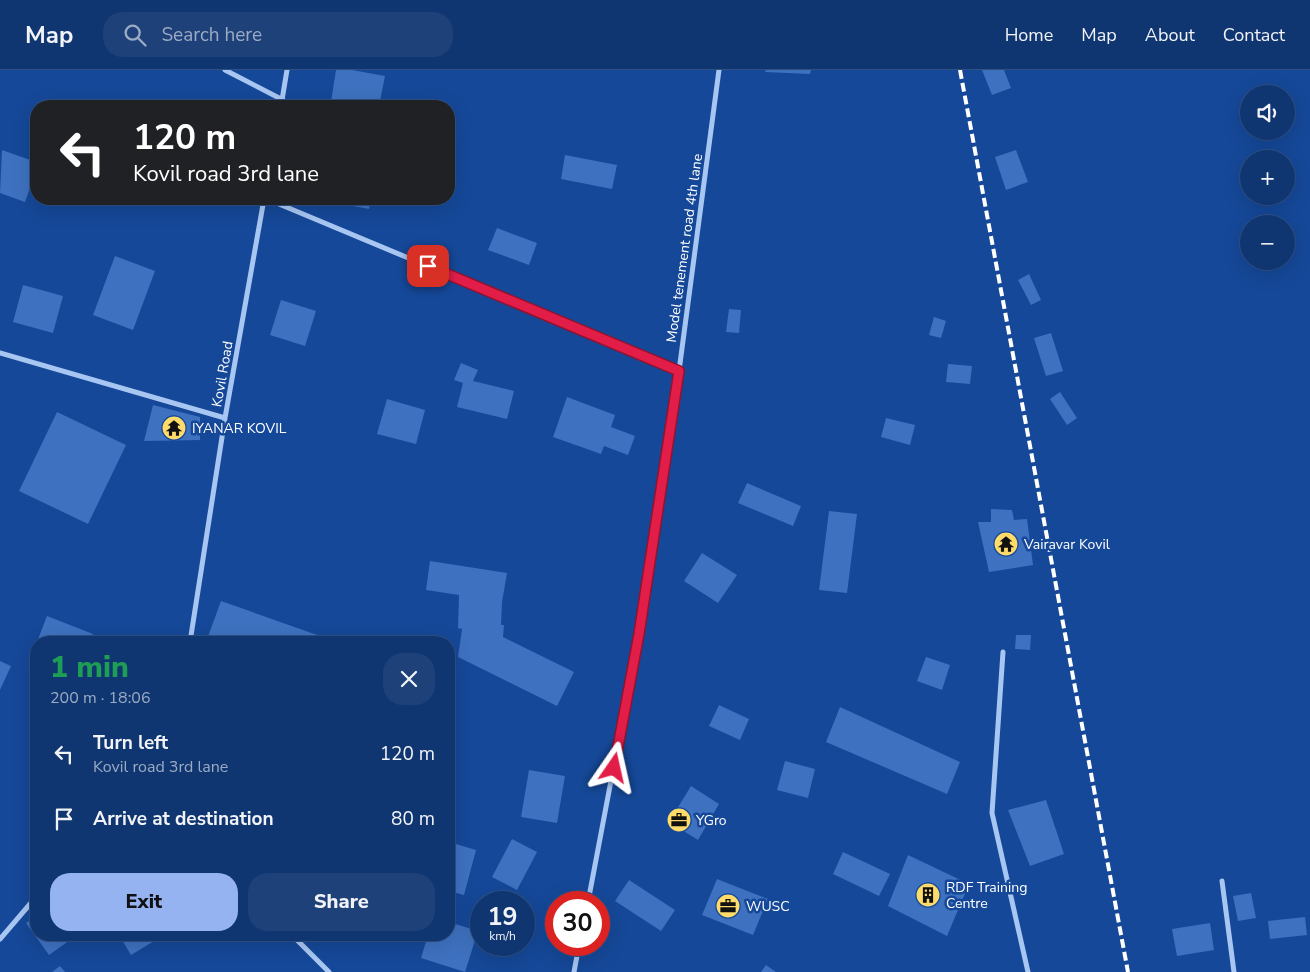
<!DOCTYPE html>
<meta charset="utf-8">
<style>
body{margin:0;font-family:"Nunito Sans",sans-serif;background:#1e417a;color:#f1f3f6;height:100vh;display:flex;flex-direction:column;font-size:19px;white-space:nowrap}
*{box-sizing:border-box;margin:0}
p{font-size:16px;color:#9cabc4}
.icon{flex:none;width:28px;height:28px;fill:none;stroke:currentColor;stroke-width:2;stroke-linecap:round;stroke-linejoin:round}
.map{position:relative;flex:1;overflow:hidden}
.sheet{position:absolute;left:30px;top:566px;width:425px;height:305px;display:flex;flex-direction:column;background:#103672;border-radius:20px;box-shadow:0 5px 20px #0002,0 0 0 1px #305084}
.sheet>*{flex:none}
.hud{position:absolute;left:30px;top:30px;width:425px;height:105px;border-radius:20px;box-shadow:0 5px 20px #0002,0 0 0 1px #305084;background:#202124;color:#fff;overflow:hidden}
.buttons{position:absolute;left:1240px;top:15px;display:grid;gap:10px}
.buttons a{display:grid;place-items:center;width:55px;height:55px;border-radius:50%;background:#103672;box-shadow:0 5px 20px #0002,0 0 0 1px #305084;font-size:25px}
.speed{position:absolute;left:470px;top:821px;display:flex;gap:10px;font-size:25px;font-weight:700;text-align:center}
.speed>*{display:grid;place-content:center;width:65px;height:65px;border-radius:50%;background:#103672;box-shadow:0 5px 20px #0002,0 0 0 1px #305084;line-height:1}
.speed small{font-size:12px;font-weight:400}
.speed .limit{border:8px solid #d22;background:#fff;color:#111}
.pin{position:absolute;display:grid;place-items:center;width:42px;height:42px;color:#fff;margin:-21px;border-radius:10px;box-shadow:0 2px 8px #0006}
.me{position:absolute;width:55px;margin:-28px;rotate:11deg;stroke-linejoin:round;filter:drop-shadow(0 0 4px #0008)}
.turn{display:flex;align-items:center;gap:18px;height:105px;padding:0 20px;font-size:22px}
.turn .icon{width:65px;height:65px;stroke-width:2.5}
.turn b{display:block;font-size:35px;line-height:42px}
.round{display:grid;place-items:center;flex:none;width:52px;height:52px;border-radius:20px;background:#1e417a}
.head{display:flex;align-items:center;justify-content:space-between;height:85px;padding:0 20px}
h1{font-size:30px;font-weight:800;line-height:38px;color:#1e9e55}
.cta{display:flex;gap:10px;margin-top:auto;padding:10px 20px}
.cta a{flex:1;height:58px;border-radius:20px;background:#95b2f1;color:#111;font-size:20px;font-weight:800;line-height:58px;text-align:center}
.cta a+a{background:#1e417a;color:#f1f3f6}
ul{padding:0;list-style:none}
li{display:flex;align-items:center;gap:15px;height:65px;padding:0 20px}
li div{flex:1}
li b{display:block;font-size:19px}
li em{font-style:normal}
header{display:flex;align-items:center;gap:30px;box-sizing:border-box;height:70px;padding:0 25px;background:#103672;border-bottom:1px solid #305084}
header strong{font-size:24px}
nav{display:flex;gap:28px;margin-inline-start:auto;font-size:18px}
.search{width:350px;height:45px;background:#1e417a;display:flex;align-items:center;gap:12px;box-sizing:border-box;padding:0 18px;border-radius:20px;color:#9cabc4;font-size:19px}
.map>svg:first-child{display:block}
.building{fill:#3e71bf}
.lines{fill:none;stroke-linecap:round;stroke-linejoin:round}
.minor{stroke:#a8c6f2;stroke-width:5}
.rail{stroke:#fff;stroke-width:4;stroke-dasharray:9 4;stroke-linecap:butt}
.route-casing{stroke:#92132f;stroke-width:12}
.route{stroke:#e11d48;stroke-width:9}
.labels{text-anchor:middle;stroke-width:5;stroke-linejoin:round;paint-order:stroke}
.street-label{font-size:14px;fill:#fff;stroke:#154898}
.poi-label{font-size:14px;fill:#fff;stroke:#154898;text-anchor:start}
</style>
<header>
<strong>Map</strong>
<div class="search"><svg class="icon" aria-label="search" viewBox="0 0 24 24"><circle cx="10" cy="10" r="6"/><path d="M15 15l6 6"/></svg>Search here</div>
<nav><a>Home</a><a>Map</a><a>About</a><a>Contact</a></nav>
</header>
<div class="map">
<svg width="1310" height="902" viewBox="0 0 1310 902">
<rect width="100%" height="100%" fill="#154898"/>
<path class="building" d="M336 0H352L385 6 379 36H353L331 32Z
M766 0H811L810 4 765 2Z
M982 0H1004L1011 18 992 25Z
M2 80 36 92V101L25 132 0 123Z
M1016 80 1028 112 1006 120 995 87Z
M565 85 617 95 612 119 561 109Z
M317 129H371L369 139Z
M497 158 537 173 529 195 488 180Z
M115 186 155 201 133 260 93 245Z
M1029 204 1041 230 1031 235 1018 210Z
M23 215 63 226 53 263 13 252Z
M281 230 316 241 305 276 270 265Z
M729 239 741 240 739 263 726 262Z
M934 247 946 251 941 268 929 265Z
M1051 263 1063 301 1046 306 1034 268Z
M461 293 478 300 473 311 514 321 507 349 457 337 463 313 454 310Z
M948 294 972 296 970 314 946 312Z
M1060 322 1077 348 1067 355 1050 329Z
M567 327 615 345 611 357 635 366 628 385 604 376 601 384 553 367Z
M387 329 425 340 416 374 377 364Z
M153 335 200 347V370L144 371Z
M57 342 126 375 88 454 19 421Z
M886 348 915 355 910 375 881 367Z
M747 413 801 436 793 456 738 433Z
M991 439 1012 440 1014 450 1027 449 1033 495 989 502 978 452H991Z
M829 441 857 444 847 523 819 520Z
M702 483 737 505 718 533 684 511Z
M430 491 507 503 502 532 501 555H504L503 567 574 602 557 636 458 587 462 559 458 558 459 525 426 520Z
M221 531 337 572H206Z
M47 546 93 564 90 572H37Z
M1016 565H1031L1030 580 1015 579Z
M926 587 950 595 942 620 917 611Z
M0 591 11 596 0 620Z
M719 635 749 649 740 670 709 656Z
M840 637 960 692 947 724 826 672Z
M35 655H36V677L32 674Z
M785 691 815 699 808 728 777 720Z
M529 700 565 706 557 753 521 747Z
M691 716 719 734 698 770 669 752Z
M1046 730 1064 784 1030 796 1008 740Z
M512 769 537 782 517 820 492 807Z
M449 772 476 780 464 825 449 821Z
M843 782 890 804 879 826 833 804Z
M908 785 969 814 947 866 888 836Z
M717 809 768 829 753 865 702 845Z
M629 810 675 840 661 861 615 831Z
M1251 823 1256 848 1238 851 1233 826Z
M36 846V865H77L49 885 26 853Z
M1305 847 1307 865 1270 869 1268 851Z
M449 852 478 861 465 902 421 888 428 865H449Z
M1210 853 1214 880 1177 886 1172 859Z
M119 865H164L131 885Z
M766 895 776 902H761Z
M60 896 65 902H52Z"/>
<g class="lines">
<path class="minor" d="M225 0 283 30
M281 36 287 0
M267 129 679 301
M0 283 225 348
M190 572 225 348 264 129
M1003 582 992 743 1028 902
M1222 811 1234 902
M588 832 639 563 679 301 719 0
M292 865 329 902
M0 869 36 827
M574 902 579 875"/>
<path class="rail" d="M960 0 1128 902"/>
</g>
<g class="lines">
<defs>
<path id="route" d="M428 196 679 301 639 564 614 698"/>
</defs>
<use href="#route" class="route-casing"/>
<use href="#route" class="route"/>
</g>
<defs>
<symbol id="temple-disc" viewBox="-11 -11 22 22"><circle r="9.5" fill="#ffdb69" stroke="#154898"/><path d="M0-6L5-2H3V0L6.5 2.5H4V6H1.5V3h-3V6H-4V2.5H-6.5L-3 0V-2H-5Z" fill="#111"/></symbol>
<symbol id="office-disc" viewBox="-11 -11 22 22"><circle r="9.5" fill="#ffdb69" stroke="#154898"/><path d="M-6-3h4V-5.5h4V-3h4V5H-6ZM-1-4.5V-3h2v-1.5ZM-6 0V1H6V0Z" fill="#111"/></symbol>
<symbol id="building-disc" viewBox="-11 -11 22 22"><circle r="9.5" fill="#ffdb69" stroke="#154898"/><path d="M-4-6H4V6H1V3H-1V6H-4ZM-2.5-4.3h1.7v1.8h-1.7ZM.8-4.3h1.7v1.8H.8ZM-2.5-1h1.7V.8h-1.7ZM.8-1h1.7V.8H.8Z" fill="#111"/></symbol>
</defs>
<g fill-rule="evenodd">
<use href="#temple-disc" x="160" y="344" width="28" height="28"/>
<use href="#temple-disc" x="992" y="460" width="28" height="28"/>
<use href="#office-disc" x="665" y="736" width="28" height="28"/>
<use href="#building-disc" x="914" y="811" width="28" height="28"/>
<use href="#office-disc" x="714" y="822" width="28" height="28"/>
</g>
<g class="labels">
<g class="street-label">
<text transform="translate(684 178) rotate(-82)" y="5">Model tenement road 4th lane</text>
<text transform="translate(222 304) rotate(-80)" y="5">Kovil Road</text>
</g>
<g class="poi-label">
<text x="192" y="363">IYANAR KOVIL</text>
<text x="1024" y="479">Vairavar Kovil</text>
<text x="696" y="755">YGro</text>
<text x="946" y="822">RDF Training<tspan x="946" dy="16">Centre</tspan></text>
<text x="746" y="841">WUSC</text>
</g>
</g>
</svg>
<div class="buttons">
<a><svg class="icon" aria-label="sound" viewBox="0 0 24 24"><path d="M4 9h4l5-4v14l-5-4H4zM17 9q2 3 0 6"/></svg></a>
<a>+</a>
<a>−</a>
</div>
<div class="speed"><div>19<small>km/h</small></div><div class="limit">30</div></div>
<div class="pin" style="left:428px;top:196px;background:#d93025"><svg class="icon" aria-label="arrive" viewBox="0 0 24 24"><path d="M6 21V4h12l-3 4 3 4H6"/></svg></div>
<svg class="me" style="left:614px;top:698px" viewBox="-20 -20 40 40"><path d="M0-17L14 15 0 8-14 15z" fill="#e11d48" stroke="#fff" stroke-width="4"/></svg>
<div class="hud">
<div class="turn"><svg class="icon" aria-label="left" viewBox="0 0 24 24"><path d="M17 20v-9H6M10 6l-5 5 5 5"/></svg><div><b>120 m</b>Kovil road 3rd lane</div></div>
</div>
<section class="sheet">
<div class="head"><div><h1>1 min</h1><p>200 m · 18:06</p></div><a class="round"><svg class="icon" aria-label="close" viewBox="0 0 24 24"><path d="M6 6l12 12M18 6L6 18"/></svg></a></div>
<ul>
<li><svg class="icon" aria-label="left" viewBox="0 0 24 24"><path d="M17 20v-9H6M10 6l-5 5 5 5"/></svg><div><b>Turn left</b><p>Kovil road 3rd lane</p></div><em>120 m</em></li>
<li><svg class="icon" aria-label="arrive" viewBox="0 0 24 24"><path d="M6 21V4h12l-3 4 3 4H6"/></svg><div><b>Arrive at destination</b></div><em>80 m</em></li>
</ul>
<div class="cta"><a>Exit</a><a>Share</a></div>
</section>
</div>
